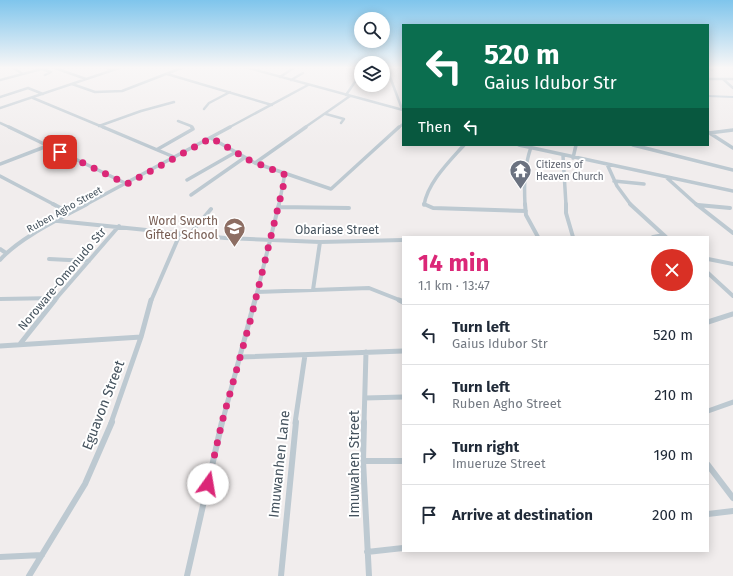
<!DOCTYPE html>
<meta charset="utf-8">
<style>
body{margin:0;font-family:"Fira Sans",sans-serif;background:#f2f2f3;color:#1f2937;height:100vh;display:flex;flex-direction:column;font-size:15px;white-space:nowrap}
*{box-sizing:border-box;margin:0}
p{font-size:13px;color:#747a83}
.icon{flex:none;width:22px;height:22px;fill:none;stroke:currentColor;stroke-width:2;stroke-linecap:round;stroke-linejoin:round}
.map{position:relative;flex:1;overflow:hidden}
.side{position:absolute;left:402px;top:236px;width:307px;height:316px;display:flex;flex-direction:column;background:#fff;border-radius:0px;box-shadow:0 2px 10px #0003}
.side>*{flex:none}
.banner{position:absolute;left:402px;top:24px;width:307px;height:122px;border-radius:0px;box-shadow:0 2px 10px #0003;background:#0b6e4f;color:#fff;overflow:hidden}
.fabs{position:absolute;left:354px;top:12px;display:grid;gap:8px}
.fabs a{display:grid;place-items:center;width:36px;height:36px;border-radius:50%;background:#fff;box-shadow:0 2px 10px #0003;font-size:20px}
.pin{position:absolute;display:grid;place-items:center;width:34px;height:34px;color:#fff;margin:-17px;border-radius:8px;box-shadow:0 2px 6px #0006}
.me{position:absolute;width:44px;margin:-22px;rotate:13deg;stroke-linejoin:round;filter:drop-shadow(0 0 3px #0008)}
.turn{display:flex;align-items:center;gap:14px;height:84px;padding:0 16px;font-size:18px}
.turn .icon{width:52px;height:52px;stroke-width:2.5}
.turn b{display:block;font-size:28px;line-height:34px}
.then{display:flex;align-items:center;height:38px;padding:0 16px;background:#0003;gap:8px;font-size:15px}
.round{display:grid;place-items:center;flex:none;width:42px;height:42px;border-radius:21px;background:#f2f2f3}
.head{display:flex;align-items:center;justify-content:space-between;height:68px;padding:0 16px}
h1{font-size:24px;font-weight:700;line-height:30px;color:#db2777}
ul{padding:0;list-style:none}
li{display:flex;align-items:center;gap:12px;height:60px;padding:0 16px;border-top:1px solid #e0e1e3}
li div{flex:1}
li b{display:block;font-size:15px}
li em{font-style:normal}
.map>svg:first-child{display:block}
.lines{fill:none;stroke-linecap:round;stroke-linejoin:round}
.street-far4{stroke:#bdc9d1;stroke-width:2.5}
.street-far3{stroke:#bdc9d1;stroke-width:3.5}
.street-far2{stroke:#bdc9d1;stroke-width:4}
.street-far1{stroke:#bdc9d1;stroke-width:5}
.street{stroke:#bdc9d1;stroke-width:6}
.secondary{fill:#beccd8;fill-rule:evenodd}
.route{stroke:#db2777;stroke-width:7;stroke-dasharray:0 12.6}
.labels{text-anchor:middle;stroke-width:4;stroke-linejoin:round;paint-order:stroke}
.far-worship-label{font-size:10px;fill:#5b616d;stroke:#fff;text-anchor:start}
.far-street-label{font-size:10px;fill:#44525d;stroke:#fff}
.education-label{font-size:12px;fill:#785e54;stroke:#fff;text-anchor:end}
.street-label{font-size:12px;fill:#44525d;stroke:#fff}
.near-street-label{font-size:14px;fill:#44525d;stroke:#fff}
</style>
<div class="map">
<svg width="733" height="576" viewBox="0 0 733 576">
<rect width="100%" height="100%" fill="#f1eded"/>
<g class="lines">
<path class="street-far4" d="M12 67 23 74
M52 67 86 79
M104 67 113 70
M245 67 403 110
M391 67 390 77 402 109
M708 67 712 70
M42 69 51 72 45 75
M167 74 272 105
M280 77 295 67
M708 79H733
M723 79 733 88
M0 80 49 67
M291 80 303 73
M72 84 95 92 122 91 184 67
M346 95 361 73
M0 97 28 88 43 94
M33 98 105 128
M0 108 122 67
M204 109 209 103 230 92
M326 114 344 119 341 123
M178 121 191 126 192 128
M0 123 11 128
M99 126 141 111 174 102
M228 128 308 85
M304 128 350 96
M398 128 403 124"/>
<path class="street-far3" d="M9 127 127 184
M103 127 174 157
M708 132 733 148
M709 133 733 130
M211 138 255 163 331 189 399 127
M519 145 733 191
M633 145 733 170
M158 149 193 129 192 127
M563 156 566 205
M573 158 576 145
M255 163 306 127
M0 164 47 146
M607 164 617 186 631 205
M0 176 55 205
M667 178 697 205
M187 180 236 152
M614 181 644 184
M191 195 244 158
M85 205 230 127
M279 205 285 173
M424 205C428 182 449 162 464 145
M525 205C524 183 524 168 531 147"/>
<path class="street-far2" d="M53 204 70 213
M424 204 433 208 526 211
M525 204 526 215 538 237
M566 204V213L573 237
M630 204 666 237
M696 204 733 233
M698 205 730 208
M278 207 349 208
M58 221 225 238 320 242 403 240
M189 235 211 209
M653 237 664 235
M0 249 6 253
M49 259 89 261
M708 259 733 264
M0 260C19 238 61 218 87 204
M708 273 733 296
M313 290 320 242
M257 292 369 288 402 301
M0 299 57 298
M54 301 119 226
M151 301 180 234
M255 301 279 204"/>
<path class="street-far1" d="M399 300 403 302
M708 322 733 314
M20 344 55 300
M0 346 141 337
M241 357 403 351
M365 398 403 397
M708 411 733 402
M111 423 141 337 151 300
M222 423 255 300
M295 423 305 355
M364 423 366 352"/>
<path class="street" d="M364 422 363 461 369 576
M363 461H403
M708 465 733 498
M708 514 733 511
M367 552 403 548
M0 557 42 555
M29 576 85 484 112 422
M187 576 222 422
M281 576 296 422"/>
<path class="secondary" d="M708 95 733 96V98L708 97Z"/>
</g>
<linearGradient id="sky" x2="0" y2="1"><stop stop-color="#7fc5ec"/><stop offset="0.46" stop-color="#f9f7f7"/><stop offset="1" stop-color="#f9f7f7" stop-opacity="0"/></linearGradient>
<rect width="733" height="147" fill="url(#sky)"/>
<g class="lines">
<path class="route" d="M60 152 127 184 211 138 236 152 244 158 284 174 285 179 251 318 222 422 208 484"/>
</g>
<defs>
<symbol id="temple-pin" viewBox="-11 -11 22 30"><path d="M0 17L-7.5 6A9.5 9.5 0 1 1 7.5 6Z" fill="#6b7280" stroke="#fff"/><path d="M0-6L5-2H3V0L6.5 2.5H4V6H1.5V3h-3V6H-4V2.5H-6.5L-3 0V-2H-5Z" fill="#fff"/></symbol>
<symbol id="school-pin" viewBox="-11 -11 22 30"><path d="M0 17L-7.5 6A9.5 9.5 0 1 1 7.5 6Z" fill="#8d6e63" stroke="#fff"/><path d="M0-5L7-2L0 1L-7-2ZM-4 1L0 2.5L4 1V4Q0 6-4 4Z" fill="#fff"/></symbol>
</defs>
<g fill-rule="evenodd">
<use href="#temple-pin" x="508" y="158" width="25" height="34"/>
<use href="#school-pin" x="222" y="216" width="25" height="34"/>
</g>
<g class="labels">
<g class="far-worship-label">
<text x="536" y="168">Citizens of<tspan x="536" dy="12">Heaven Church</tspan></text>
</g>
<g class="far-street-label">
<text transform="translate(64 209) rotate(-29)" y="4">Ruben Agho Street</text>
</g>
<g class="education-label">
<text x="218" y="225">Word Sworth<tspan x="218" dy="14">Gifted School</tspan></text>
</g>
<g class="street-label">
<text x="337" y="234">Obariase Street</text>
<text transform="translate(62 279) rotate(-50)" y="4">Noroware-Omonudo Str</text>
</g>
<g class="near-street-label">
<text transform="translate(103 405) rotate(-69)" y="5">Eguavon Street</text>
<text transform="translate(279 464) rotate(-84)" y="5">Imuwanhen Lane</text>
<text transform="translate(354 464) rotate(-90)" y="5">Imuwahen Street</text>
</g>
</g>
</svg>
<div class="fabs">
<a><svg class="icon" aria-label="search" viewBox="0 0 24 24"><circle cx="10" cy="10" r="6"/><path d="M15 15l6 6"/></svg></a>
<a><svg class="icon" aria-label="layers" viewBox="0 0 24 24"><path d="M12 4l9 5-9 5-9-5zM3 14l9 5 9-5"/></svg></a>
</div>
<div class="pin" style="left:60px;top:152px;background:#d93025"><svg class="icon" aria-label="arrive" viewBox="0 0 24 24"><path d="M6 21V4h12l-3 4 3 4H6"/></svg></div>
<svg class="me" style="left:208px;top:484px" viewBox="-20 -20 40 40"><circle r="19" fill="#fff"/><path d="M0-13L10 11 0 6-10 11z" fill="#db2777"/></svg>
<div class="banner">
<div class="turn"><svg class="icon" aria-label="left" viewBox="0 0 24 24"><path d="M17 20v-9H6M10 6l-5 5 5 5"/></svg><div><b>520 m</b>Gaius Idubor Str</div></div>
<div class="then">Then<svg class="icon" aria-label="left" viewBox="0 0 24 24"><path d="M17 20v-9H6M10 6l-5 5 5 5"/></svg></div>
</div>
<section class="side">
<div class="head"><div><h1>14 min</h1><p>1.1 km · 13:47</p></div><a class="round" style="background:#d93025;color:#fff"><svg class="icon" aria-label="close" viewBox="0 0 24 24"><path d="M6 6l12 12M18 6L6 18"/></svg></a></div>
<ul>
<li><svg class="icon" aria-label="left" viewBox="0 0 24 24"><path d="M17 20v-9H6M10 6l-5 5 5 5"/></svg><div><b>Turn left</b><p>Gaius Idubor Str</p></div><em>520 m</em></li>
<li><svg class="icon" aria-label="left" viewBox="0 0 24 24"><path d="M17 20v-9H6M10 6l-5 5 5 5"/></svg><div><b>Turn left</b><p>Ruben Agho Street</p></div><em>210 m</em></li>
<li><svg class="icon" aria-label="right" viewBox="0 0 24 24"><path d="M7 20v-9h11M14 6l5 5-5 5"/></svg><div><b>Turn right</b><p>Imueruze Street</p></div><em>190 m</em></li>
<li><svg class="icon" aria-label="arrive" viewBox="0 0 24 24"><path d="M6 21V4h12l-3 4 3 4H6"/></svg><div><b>Arrive at destination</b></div><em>200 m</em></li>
</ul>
</section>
</div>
